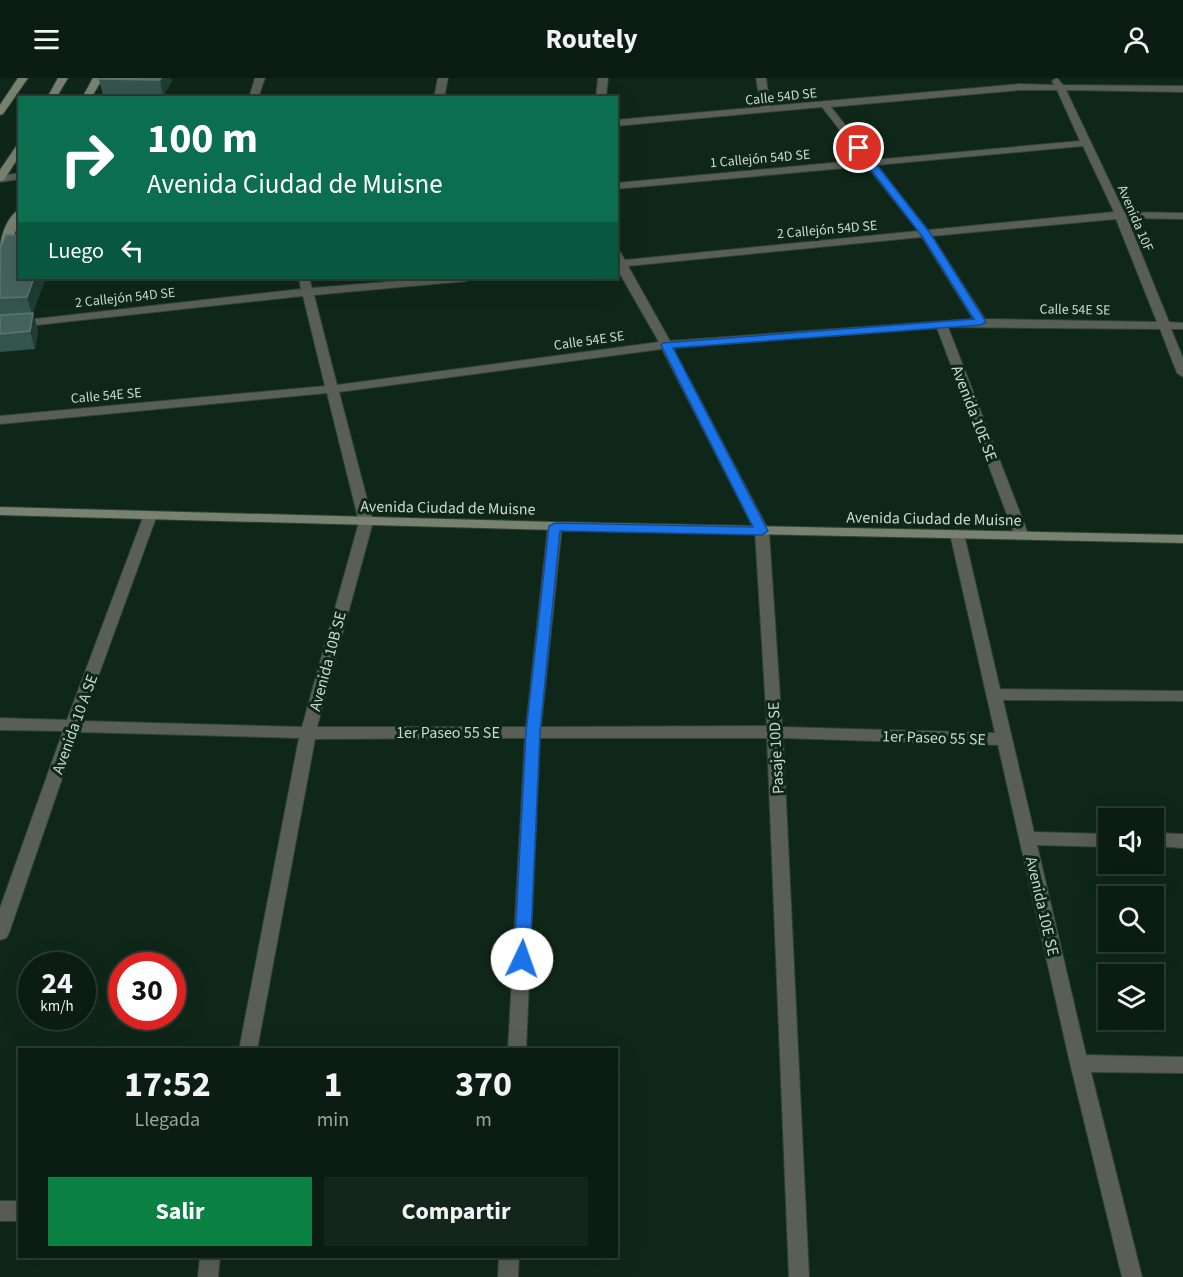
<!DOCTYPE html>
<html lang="es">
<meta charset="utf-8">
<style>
body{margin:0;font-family:"Source Sans 3",sans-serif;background:#14261c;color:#f1f3f6;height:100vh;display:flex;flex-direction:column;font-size:22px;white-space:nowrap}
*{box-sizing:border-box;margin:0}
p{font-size:20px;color:#9aa2a0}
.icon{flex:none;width:33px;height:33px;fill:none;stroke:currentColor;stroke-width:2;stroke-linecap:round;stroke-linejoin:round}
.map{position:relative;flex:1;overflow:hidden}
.details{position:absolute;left:18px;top:970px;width:600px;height:210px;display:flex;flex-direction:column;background:#0b1d13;border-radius:0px;box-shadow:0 6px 24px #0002,0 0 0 2px #2b3b33}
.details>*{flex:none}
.top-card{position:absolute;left:18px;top:18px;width:600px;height:183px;border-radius:0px;box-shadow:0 6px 24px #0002,0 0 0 2px #2b3b33;background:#0b6e4f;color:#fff;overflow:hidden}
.controls{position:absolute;left:1098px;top:730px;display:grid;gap:12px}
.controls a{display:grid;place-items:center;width:66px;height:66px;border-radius:0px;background:#0b1d13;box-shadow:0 6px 24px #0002,0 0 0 2px #2b3b33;font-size:30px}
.speed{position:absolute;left:18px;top:874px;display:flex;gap:12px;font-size:30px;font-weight:700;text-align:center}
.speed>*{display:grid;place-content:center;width:78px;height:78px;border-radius:50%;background:#0b1d13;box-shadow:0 6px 24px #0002,0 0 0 2px #2b3b33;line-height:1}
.speed small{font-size:15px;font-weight:400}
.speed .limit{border:9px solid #d22;background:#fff;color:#111}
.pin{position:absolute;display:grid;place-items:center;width:51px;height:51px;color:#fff;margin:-26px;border:3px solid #fff;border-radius:50%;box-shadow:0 2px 6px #0007}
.me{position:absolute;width:66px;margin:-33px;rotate:3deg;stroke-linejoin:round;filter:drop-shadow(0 0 4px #0008)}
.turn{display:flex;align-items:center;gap:21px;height:126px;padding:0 30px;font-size:27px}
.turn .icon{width:78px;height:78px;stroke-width:2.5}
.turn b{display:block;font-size:42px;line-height:51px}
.then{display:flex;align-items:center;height:57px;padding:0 30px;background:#0003;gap:12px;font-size:22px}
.eta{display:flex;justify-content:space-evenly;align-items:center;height:102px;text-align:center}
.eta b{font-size:36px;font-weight:700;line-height:42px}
.cta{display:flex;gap:12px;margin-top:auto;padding:12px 30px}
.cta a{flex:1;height:69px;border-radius:0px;background:#0b8043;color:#fff;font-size:24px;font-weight:700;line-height:69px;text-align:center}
.cta a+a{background:#14261c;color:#f1f3f6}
header{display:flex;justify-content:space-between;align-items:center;height:78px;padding:0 30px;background:#0b1d13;font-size:27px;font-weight:700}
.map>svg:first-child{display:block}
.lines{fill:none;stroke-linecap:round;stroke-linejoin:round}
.street-casing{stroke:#2d4336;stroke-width:2}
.secondary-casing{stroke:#2d4336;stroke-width:2}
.street{fill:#595f55;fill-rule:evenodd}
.secondary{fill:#798271;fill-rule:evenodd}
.wall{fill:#34554e}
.shaded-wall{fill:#1f3d33}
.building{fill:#45635c;stroke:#5a766e;stroke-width:1.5}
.route{fill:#1a73e8;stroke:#114b97;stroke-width:1.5}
.labels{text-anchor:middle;stroke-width:6;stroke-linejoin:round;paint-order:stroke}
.far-street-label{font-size:14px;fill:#cbd9cf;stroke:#0f2719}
.street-label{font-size:16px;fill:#cbd9cf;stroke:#0f2719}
</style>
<header><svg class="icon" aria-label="menu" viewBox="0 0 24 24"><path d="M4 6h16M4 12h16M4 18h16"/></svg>Routely<svg class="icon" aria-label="person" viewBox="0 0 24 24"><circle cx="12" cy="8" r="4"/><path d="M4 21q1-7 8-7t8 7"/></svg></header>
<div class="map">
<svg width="1183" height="1199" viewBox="0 0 1183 1199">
<rect width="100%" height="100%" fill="#0f2719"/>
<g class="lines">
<defs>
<path id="street" d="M255 0H265L258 20H249Z
M438 0H448L444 20H434Z
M598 0H608L606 20H596Z
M756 0H766L770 28 1020 6 1054 7 1052 3 1057 0 1063 7 1183 8V14L1066 12 1124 134 1183 135V141L1127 140 1169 244 1183 245V251H1171L1183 280V299L1177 295 1160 251 948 249 1029 458 1027 461H1017L1015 458 937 250 673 270 769 453 782 649 995 655 950 456 957 452 964 456 1000 611 1183 613V623L1003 622 1034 754 1108 756V769L1037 767 1086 977 1183 979V995L1091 994 1142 1199H1122L1070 985 998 667 783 660 809 1199H789L767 660H540L526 972H508L525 660 315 661 257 972H239L299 660 78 654 9 855 6 860 0 862V830L63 653 0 652V640L67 642 145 434H155L157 437 82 643 302 649 359 444 327 315 0 346V338L325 308 303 218 0 251V245L301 211 299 200H309L312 210 435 200H472L467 203 314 217 337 307 659 264 616 189V173L620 174 625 182 918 153 867 88 616 111V105L863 82 822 29 616 48V42L761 29ZM1020 12H1057L1080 63 873 82 831 29ZM1083 68 1114 134 928 152 877 87ZM1116 141 1157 244 985 241 932 158ZM922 159 973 241 670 263 628 188ZM662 271 755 453 767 648 541 649 562 448 555 444 548 448 526 649H317L373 444 339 314Z
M20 95V101L0 104V98Z
M1154 755 1183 756V770L1154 768Z
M0 1123H20V1143H0Z
M200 1179H220L218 1199H198Z
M499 1179H519L518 1199H498Z"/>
<path id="secondary" d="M18 0H28L3 36 0 37V27Z
M58 0H68L56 20H47Z
M93 0H103L91 20H82Z
M20 66V77L4 102 0 103V92L17 67Z
M20 131C20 145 13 167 0 173 0 159 7 138 20 131Z
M0 429 555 444 1183 457V465L555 452 0 437Z"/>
</defs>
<use href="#street" class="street-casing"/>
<use href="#secondary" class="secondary-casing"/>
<use href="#street" class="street"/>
<use href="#secondary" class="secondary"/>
</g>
<path class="wall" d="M100 0H171L172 3 163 18 103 17 99 1Z
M0 170 20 200H46L32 235 38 252 35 271 0 274Z"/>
<path class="shaded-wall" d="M161 0H171L172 3 163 18 160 2Z
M34 200H46L32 237 27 219Z
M33 235 38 252 35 271 30 253Z"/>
<path class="building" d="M100 0H161L160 2 99 1Z
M6 157H20V200H34L27 219 0 220V170Z
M33 235 30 253 0 256V237Z"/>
<path class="route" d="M859 67 862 68 930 155 986 244 981 247 673 270 768 453 762 457 560 453 540 654 530 881 528 886 522 888 516 886 514 881 526 654 549 448 555 445 753 449 661 267 663 265 974 241 922 158 854 70Z"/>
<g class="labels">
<g class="far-street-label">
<text transform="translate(781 18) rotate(-6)" y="5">Calle 54D SE</text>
<text transform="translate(760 80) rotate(-5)" y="5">1 Callejón 54D SE</text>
<text transform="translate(1136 140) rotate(67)" y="5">Avenida 10F</text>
<text transform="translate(827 151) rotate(-5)" y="5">2 Callejón 54D SE</text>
<text transform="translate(125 219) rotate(-6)" y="5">2 Callejón 54D SE</text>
<text transform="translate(1075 231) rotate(1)" y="5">Calle 54E SE</text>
<text transform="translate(589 262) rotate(-8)" y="5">Calle 54E SE</text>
<text transform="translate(106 317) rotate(-5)" y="5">Calle 54E SE</text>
</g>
<g class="street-label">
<text transform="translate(975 335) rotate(69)" y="6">Avenida 10E SE</text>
<text transform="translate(448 429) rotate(1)" y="6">Avenida Ciudad de Muisne</text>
<text transform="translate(934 440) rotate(1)" y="6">Avenida Ciudad de Muisne</text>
<text transform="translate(327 583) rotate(-75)" y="6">Avenida 10B SE</text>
<text transform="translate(74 646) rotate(-70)" y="6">Avenida 10 A SE</text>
<text x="448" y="660">1er Paseo 55 SE</text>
<text transform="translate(934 659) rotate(2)" y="6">1er Paseo 55 SE</text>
<text transform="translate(775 670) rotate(-93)" y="6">Pasaje 10D SE</text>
<text transform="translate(1043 828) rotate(77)" y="6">Avenida 10E SE</text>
</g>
</g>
</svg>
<div class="controls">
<a><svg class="icon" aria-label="sound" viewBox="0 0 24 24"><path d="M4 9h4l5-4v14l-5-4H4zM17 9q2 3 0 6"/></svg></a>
<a><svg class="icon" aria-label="search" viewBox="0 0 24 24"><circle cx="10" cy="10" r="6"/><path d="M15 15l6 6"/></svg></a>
<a><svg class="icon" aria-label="layers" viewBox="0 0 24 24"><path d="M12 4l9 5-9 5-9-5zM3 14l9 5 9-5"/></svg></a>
</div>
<div class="speed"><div>24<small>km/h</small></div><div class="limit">30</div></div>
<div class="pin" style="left:859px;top:70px;background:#d93025"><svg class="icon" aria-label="arrive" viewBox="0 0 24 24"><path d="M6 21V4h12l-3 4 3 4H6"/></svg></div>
<svg class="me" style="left:522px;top:881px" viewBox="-20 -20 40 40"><circle r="19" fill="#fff"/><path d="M0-13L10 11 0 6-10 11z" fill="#1a73e8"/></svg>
<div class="top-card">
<div class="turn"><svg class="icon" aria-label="right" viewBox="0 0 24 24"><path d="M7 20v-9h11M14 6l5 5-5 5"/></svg><div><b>100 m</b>Avenida Ciudad de Muisne</div></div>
<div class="then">Luego<svg class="icon" aria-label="left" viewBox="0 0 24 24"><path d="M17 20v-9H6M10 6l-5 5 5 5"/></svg></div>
</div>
<section class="details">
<div class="eta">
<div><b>17:52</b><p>Llegada</p></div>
<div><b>1</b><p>min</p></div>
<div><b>370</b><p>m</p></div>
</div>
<div class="cta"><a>Salir</a><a>Compartir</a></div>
</section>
</div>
